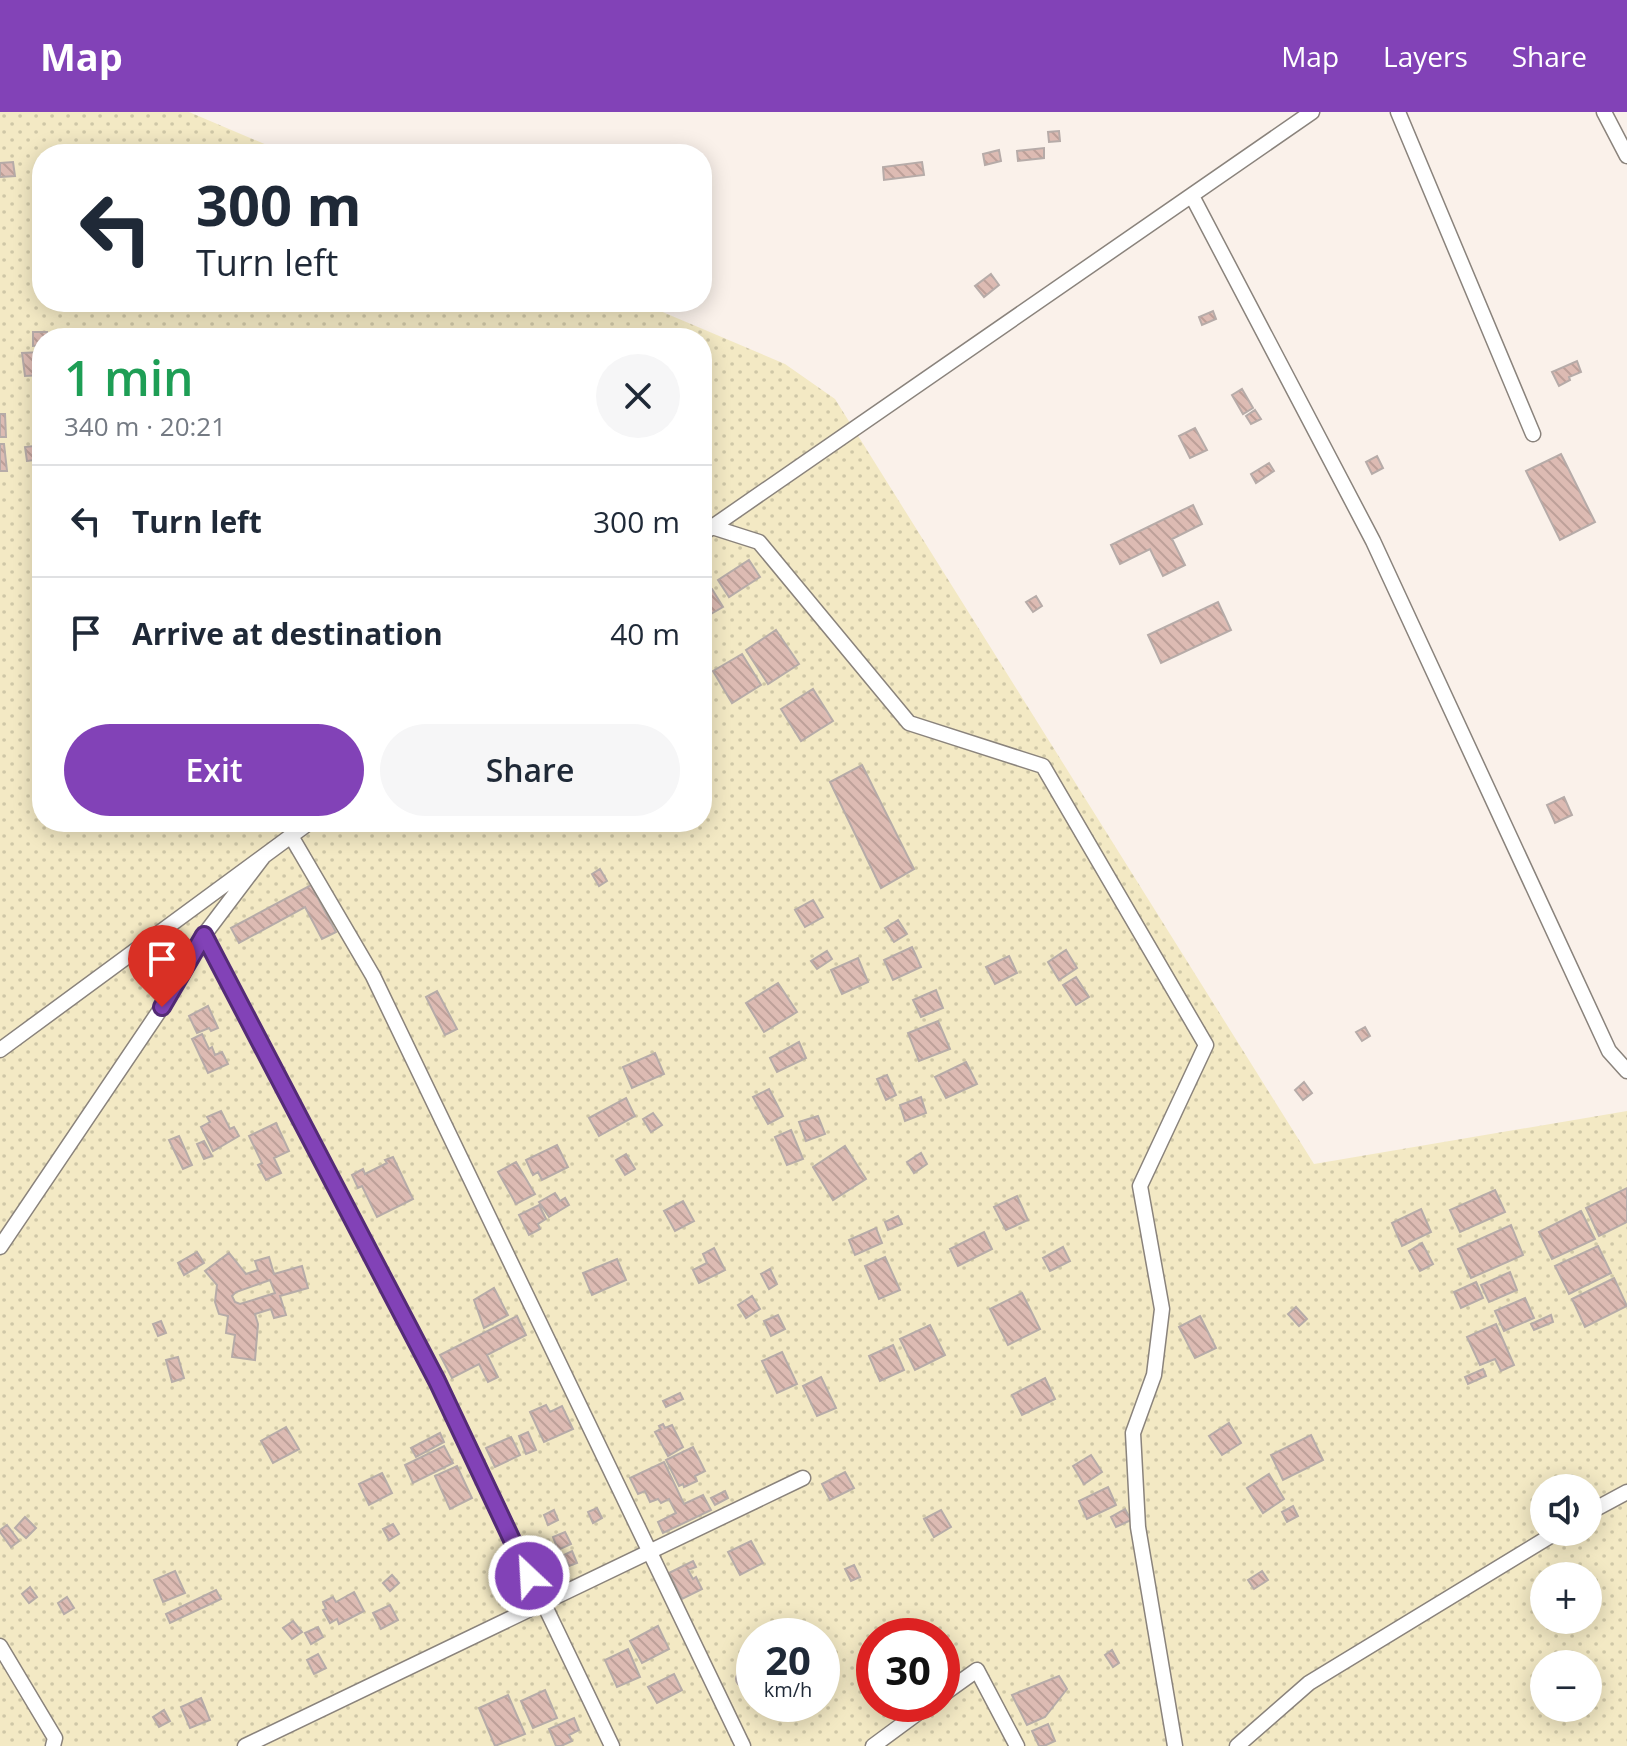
<!DOCTYPE html>
<meta charset="utf-8">
<style>
body{margin:0;font-family:"Open Sans",sans-serif;background:#f6f6f7;color:#1f2937;height:100vh;display:flex;flex-direction:column;font-size:30px;white-space:nowrap}
*{box-sizing:border-box;margin:0}
p{font-size:26px;color:#747a83}
.icon{flex:none;width:44px;height:44px;fill:none;stroke:currentColor;stroke-width:2;stroke-linecap:round;stroke-linejoin:round}
.map{position:relative;flex:1;overflow:hidden}
.sheet{position:absolute;left:32px;top:216px;width:680px;height:504px;display:flex;flex-direction:column;background:#fff;border-radius:32px;box-shadow:0 4px 20px #0003}
.sheet>*{flex:none}
.guide{position:absolute;left:32px;top:32px;width:680px;height:168px;border-radius:32px;box-shadow:0 4px 20px #0003;background:#fff;color:#1f2937;overflow:hidden}
.controls{position:absolute;left:1530px;top:1362px;display:grid;gap:16px}
.controls a{display:grid;place-items:center;width:72px;height:72px;border-radius:50%;background:#fff;box-shadow:0 4px 20px #0003;font-size:40px}
.speed{position:absolute;left:736px;top:1506px;display:flex;gap:16px;font-size:40px;font-weight:700;text-align:center}
.speed>*{display:grid;place-content:center;width:104px;height:104px;border-radius:50%;background:#fff;box-shadow:0 4px 20px #0003;line-height:1}
.speed small{font-size:20px;font-weight:400}
.speed .limit{border:12px solid #d22;background:#fff;color:#111}
.pin{position:absolute;display:grid;place-items:center;width:68px;height:68px;color:#fff;margin:-82px -34px;border-radius:50% 50% 50% 0;rotate:-45deg;box-shadow:0 0 8px #0007}
.pin .icon{rotate:45deg}
.me{position:absolute;width:88px;margin:-44px;rotate:335deg;stroke-linejoin:round;filter:drop-shadow(0 0 6px #0008)}
.turn{display:flex;align-items:center;gap:28px;height:168px;padding:0 32px;font-size:36px}
.turn .icon{width:104px;height:104px;stroke-width:2.5}
.turn b{display:block;font-size:56px;line-height:68px}
.round{display:grid;place-items:center;flex:none;width:84px;height:84px;border-radius:42px;background:#f6f6f7}
.headline{display:flex;align-items:center;justify-content:space-between;height:136px;padding:0 32px}
h1{font-size:48px;font-weight:600;line-height:60px;color:#1e9e55}
.cta{display:flex;gap:16px;margin-top:auto;padding:16px 32px}
.cta a{flex:1;height:92px;border-radius:48px;background:#8242b7;color:#fff;font-size:32px;font-weight:600;line-height:92px;text-align:center}
.cta a+a{background:#f6f6f7;color:#1f2937}
ul{padding:0;list-style:none}
li{display:flex;align-items:center;gap:24px;height:112px;padding:0 32px;border-top:2px solid #e0e1e3}
li div{flex:1}
li b{display:block;font-size:30px}
li em{font-style:normal}
header{display:flex;align-items:center;gap:48px;box-sizing:border-box;height:112px;padding:0 40px;background:#8242b7;color:#fff}
header strong{font-size:38px}
nav{display:flex;gap:44px;margin-inline-start:auto;font-size:28px}
.map>svg:first-child{display:block}
.sand{fill:url(#sand-dots);fill-rule:evenodd}
.building{fill:url(#building-back-hatch);stroke:#b6aba8;stroke-width:2;fill-rule:evenodd}
.lines{fill:none;stroke-linecap:round;stroke-linejoin:round}
.minor-casing{stroke:#8a837c;stroke-width:17}
.minor{stroke:#fff;stroke-width:14}
.route-casing{stroke:#542b77;stroke-width:20}
.route{stroke:#8242b7;stroke-width:14}
</style>
<header>
<strong>Map</strong>
<nav><a>Map</a><a>Layers</a><a>Share</a></nav>
</header>
<div class="map">
<svg width="1627" height="1634" viewBox="0 0 1627 1634">
<defs>
<pattern id="sand-dots" width="8" height="8" patternUnits="userSpaceOnUse" patternTransform="scale(2)"><rect width="8" height="8" fill="#f3e9c4"/><path d="M2 2h.1M6 6h.1" fill="none" stroke="#cfc7a7" stroke-width="1.8" stroke-linecap="round"/></pattern>
<pattern id="building-back-hatch" width="6" height="6" patternUnits="userSpaceOnUse" patternTransform="scale(2)"><rect width="6" height="6" fill="#ddbbb3"/><path d="M-1 5l2 2M0 0l6 6M5-1l2 2" fill="none" stroke="#bda099"/></pattern>
</defs>
<rect width="100%" height="100%" fill="#faf1ea"/>
<path class="sand" d="M0 0H189L288 42H42V190H639L785 252 835 287 1314 1052 1627 999V1634H0ZM42 226H702V710H42ZM1544 1376H1588V1420H1544ZM1544 1464H1588V1508H1544ZM754 1524H822V1592H754ZM874 1524H942V1592H874ZM1544 1552H1588V1596H1544Z"/>
<path class="building" d="M1059 19 1060 29 1049 30 1048 20Z
M1044 36V46L1018 49 1017 39Z
M999 38 1001 49 985 53 983 42Z
M13 50 15 64 0 65V51Z
M922 50 924 63 884 68 883 55Z
M991 162 999 173 984 185 975 174Z
M1213 199 1216 207 1202 213 1199 205Z
M33 220H47V226H42V233L33 234Z
M42 240V263L25 264 22 241Z
M1577 249 1581 260 1569 265 1570 268 1559 274 1552 260Z
M1242 277 1253 296 1243 302 1232 283Z
M1255 298 1261 307 1251 312 1246 304Z
M0 302H5L6 325H0Z
M1195 316 1207 338 1190 346 1179 324Z
M0 332H4L7 359H0Z
M42 333V347L27 349 25 335Z
M1561 342 1595 410 1560 428 1526 359Z
M1377 344 1383 356 1372 362 1366 350Z
M1269 351 1274 359 1256 371 1251 362Z
M1193 393 1202 412 1172 427 1185 453 1163 464 1150 437 1120 452 1111 433Z
M749 448 760 465 729 485 718 468Z
M712 477 723 495 702 507V482Z
M1036 484 1042 494 1033 500 1026 490Z
M1218 490 1231 518 1161 551 1148 523Z
M776 518 799 552 768 572 746 538Z
M742 542 761 573 732 591 713 559Z
M813 577 833 609 801 629 781 597Z
M862 653 914 757 881 776 830 670Z
M1564 685 1572 703 1555 711 1547 693Z
M600 757 607 769 599 774 592 762Z
M311 773 336 820 322 827 305 795 239 831 231 816Z
M813 788 823 805 805 815 795 798Z
M898 808 907 822 894 830 885 816Z
M912 835 921 855 893 868 884 848Z
M1066 838 1077 856 1059 868 1048 850Z
M827 839 832 847 817 857 811 849Z
M1009 844 1017 861 995 872 986 855Z
M858 846 868 870 842 882 831 858Z
M1076 865 1089 885 1076 893 1063 873Z
M778 871 797 900 764 920 746 891Z
M936 878 943 896 921 905 913 888Z
M437 879 457 917 445 923 426 885Z
M208 894 218 916 211 919 209 916 197 921 189 904Z
M938 909 950 937 919 949 908 921Z
M1365 915 1370 924 1362 929 1356 920Z
M202 922 209 937 212 935 215 943 222 940 228 952 208 961 192 927Z
M799 930 806 946 777 960 770 946Z
M655 941 664 962 632 976 623 955Z
M966 950 977 972 946 986 935 965Z
M887 963 896 983 886 988 877 967Z
M1304 970 1312 981 1303 988 1295 978Z
M769 977 783 1004 768 1012 753 985Z
M921 985 926 1001 905 1009 900 993Z
M626 986 635 1004 599 1024 589 1006Z
M221 999 230 1017 234 1015 239 1024 213 1039 201 1015 210 1010 207 1005Z
M653 1001 662 1013 651 1020 643 1007Z
M818 1004 825 1022 806 1029 799 1010Z
M276 1011 289 1039 274 1046 281 1061 266 1068 258 1053 262 1051 249 1024Z
M791 1018 803 1047 787 1053 775 1025Z
M179 1024 192 1053 183 1057 169 1028Z
M204 1029 212 1044 204 1047 197 1032Z
M557 1033 568 1055 542 1068 538 1060 533 1063 526 1048Z
M845 1034 866 1067 833 1088 813 1055Z
M921 1041 927 1052 914 1061 907 1050Z
M626 1042 635 1057 625 1063 616 1048Z
M393 1045 413 1087 377 1105 362 1074 358 1076 352 1063 363 1057 365 1062 387 1051 385 1048Z
M516 1050 535 1082 516 1092 498 1060Z
M1627 1076V1110L1599 1124 1586 1096Z
M1495 1078 1505 1100 1460 1120 1450 1098Z
M555 1081 560 1089 565 1086 569 1093 549 1105 539 1090Z
M1017 1084 1028 1108 1006 1118 994 1095Z
M683 1089 694 1109 675 1119 664 1099Z
M539 1093 546 1107 538 1112 540 1117 529 1123 519 1103Z
M1421 1097 1431 1120 1402 1134 1392 1111Z
M1581 1099 1595 1127 1552 1147 1539 1120Z
M898 1104 902 1112 888 1118 885 1110Z
M1511 1113 1523 1143 1471 1166 1458 1137Z
M876 1116 882 1131 855 1143 849 1128Z
M984 1120 992 1137 958 1154 950 1137Z
M1422 1131 1433 1152 1420 1159 1409 1139Z
M1598 1134 1611 1161 1569 1182 1555 1154Z
M1063 1135 1070 1149 1050 1159 1043 1146Z
M714 1136 725 1158 699 1171 693 1158 707 1151 703 1142Z
M197 1140 204 1151 184 1163 178 1151Z
M229 1141 246 1162 258 1158 255 1149 269 1145 274 1162 302 1154 308 1176 280 1184 286 1203 274 1206 271 1197 255 1202 258 1212 255 1248 232 1245 235 1223 226 1221 228 1204 219 1202 215 1190 217 1173 205 1159ZM270 1168 275 1181 240 1192 235 1190 232 1184 236 1180Z
M885 1145 900 1178 879 1187 865 1154Z
M617 1147 626 1168 592 1183 583 1161Z
M770 1157 777 1172 769 1177 761 1162Z
M1510 1160 1517 1178 1489 1190 1481 1173Z
M1614 1166 1627 1194 1585 1215 1572 1187Z
M1476 1170 1483 1186 1461 1196 1454 1180Z
M494 1176 508 1203 484 1216 474 1188Z
M1022 1181 1040 1217 1008 1233 990 1197Z
M752 1184 760 1197 746 1206 738 1193Z
M1525 1186 1534 1206 1504 1219 1495 1199Z
M1296 1195 1307 1207 1299 1214 1288 1202Z
M778 1203 785 1217 771 1224 764 1209Z
M1551 1203 1553 1210 1534 1218 1531 1212Z
M517 1204 526 1223 487 1243 498 1265 488 1270 479 1252 452 1266 440 1243Z
M1200 1204 1216 1236 1195 1246 1179 1215Z
M161 1209 166 1221 158 1224 153 1212Z
M1496 1212 1514 1253 1501 1259 1495 1247 1480 1253 1467 1225Z
M930 1213 945 1243 915 1258 900 1227Z
M893 1233 904 1258 880 1269 869 1244Z
M782 1240 797 1272 777 1281 762 1249Z
M178 1245 184 1266 172 1270 166 1248Z
M1483 1257 1486 1264 1468 1272 1465 1265Z
M821 1265 836 1296 817 1304 803 1274Z
M1045 1266 1055 1287 1022 1303 1012 1283Z
M680 1281 683 1287 666 1295 663 1289Z
M546 1293 550 1300 562 1294 573 1317 544 1330 530 1300Z
M1229 1311 1241 1331 1222 1343 1209 1324Z
M663 1312 665 1316 672 1313 683 1335 668 1344 655 1320 661 1317 659 1314Z
M286 1315 299 1337 273 1351 261 1329Z
M528 1320 536 1338 526 1342 519 1324Z
M440 1321 444 1330 416 1345 411 1336Z
M1311 1323 1323 1348 1283 1368 1271 1343Z
M511 1325 520 1343 495 1355 486 1336Z
M444 1334 453 1351 413 1371 405 1353Z
M693 1335 705 1359 695 1364 697 1369 684 1375 683 1372 679 1374 666 1348Z
M1091 1343 1102 1360 1084 1372 1073 1354Z
M664 1350 684 1392 703 1383 711 1398 663 1421 658 1410 676 1401 669 1387 661 1391 658 1387 650 1390 645 1379 638 1382 630 1366Z
M457 1354 472 1386 450 1397 435 1364Z
M845 1360 854 1376 830 1388 822 1372Z
M382 1361 392 1381 369 1393 359 1372Z
M1269 1362 1284 1387 1263 1401 1247 1376Z
M1108 1375 1116 1393 1087 1407 1079 1389Z
M725 1379 728 1386 715 1393 711 1386Z
M1293 1394 1298 1404 1287 1410 1282 1400Z
M597 1396 602 1406 593 1411 588 1400Z
M1125 1397 1131 1408 1116 1415 1111 1405Z
M554 1398 558 1408 548 1413 544 1403Z
M941 1398 951 1415 934 1425 924 1407Z
M25 1405 36 1416 26 1426 15 1416Z
M393 1412 399 1422 389 1428 383 1417Z
M7 1413 19 1429 11 1435 0 1420V1418Z
M565 1420 571 1432 558 1438 553 1425Z
M751 1429 763 1451 740 1463 728 1440Z
M572 1439 577 1451 569 1454 564 1443Z
M693 1449 696 1455 688 1458 693 1467 696 1465 702 1477 682 1487 669 1461Z
M854 1453 860 1465 851 1469 845 1457Z
M175 1459 185 1481 163 1490 154 1468Z
M1262 1459 1268 1468 1254 1477 1248 1468Z
M392 1463 399 1471 390 1479 383 1471Z
M30 1475 37 1485 29 1491 22 1482Z
M216 1478 221 1487 170 1511 166 1502Z
M354 1480 364 1499 339 1512 337 1507 330 1511 323 1498 326 1497 323 1490 333 1485 336 1490Z
M67 1485 74 1496 64 1502 58 1491Z
M390 1493 398 1508 381 1517 373 1501Z
M293 1509 302 1520 292 1527 283 1516Z
M658 1514 669 1537 642 1551 630 1529Z
M318 1515 323 1525 311 1532 305 1521Z
M628 1537 640 1565 617 1575 605 1548Z
M1112 1538 1119 1551 1113 1555 1105 1543Z
M318 1542 326 1556 314 1562 307 1548Z
M736 1567a7 7 0 1 1 14 0a7 7 0 1 1-14 0Z
M674 1562 682 1578 657 1591 648 1575Z
M1059 1564 1067 1577 1045 1605 1027 1613 1012 1583Z
M545 1578 557 1606 533 1616 521 1589Z
M508 1583 525 1622 495 1634 479 1596Z
M201 1586 210 1608 190 1616 181 1595Z
M164 1598 170 1609 159 1615 153 1605Z
M574 1606 579 1618 569 1623 572 1629 561 1634H556L549 1617Z
M1048 1612 1055 1629 1044 1634H1039L1032 1619Z"/>
<g class="lines">
<defs>
<path id="minor" d="M1398 0 1533 322
M1604 0 1627 44
M1192 84 1373 429 1609 939 1627 959
M712 415 759 430 909 611 1043 654 1206 933 1140 1074 1162 1197 1154 1263 1133 1321 1138 1415 1175 1634
M702 422 1312 0
M291 724 373 864 743 1634
M204 823 437 1269 612 1634
M0 938 310 710
M0 1135 162 895 204 823 263 745
M1588 1401 1627 1380
M0 1534 55 1626 53 1634
M942 1583 977 1558 1017 1634
M245 1634 803 1366
M873 1634 930 1592
M1237 1634 1309 1571 1557 1420"/>
</defs>
<use href="#minor" class="minor-casing"/>
<use href="#minor" class="minor"/>
</g>
<g class="lines">
<defs>
<path id="route" d="M162 895 204 823 437 1269 529 1464"/>
</defs>
<use href="#route" class="route-casing"/>
<use href="#route" class="route"/>
</g>
</svg>
<div class="controls">
<a><svg class="icon" aria-label="sound" viewBox="0 0 24 24"><path d="M4 9h4l5-4v14l-5-4H4zM17 9q2 3 0 6"/></svg></a>
<a>+</a>
<a>−</a>
</div>
<div class="speed"><div>20<small>km/h</small></div><div class="limit">30</div></div>
<div class="pin" style="left:162px;top:895px;background:#d93025"><svg class="icon" aria-label="arrive" viewBox="0 0 24 24"><path d="M6 21V4h12l-3 4 3 4H6"/></svg></div>
<svg class="me" style="left:529px;top:1464px" viewBox="-20 -20 40 40"><circle r="17" fill="#8242b7" stroke="#fff" stroke-width="3"/><path d="M0-11L8 9 0 5-8 9z" fill="#fff"/></svg>
<div class="guide">
<div class="turn"><svg class="icon" aria-label="left" viewBox="0 0 24 24"><path d="M17 20v-9H6M10 6l-5 5 5 5"/></svg><div><b>300 m</b>Turn left</div></div>
</div>
<section class="sheet">
<div class="headline"><div><h1>1 min</h1><p>340 m · 20:21</p></div><a class="round"><svg class="icon" aria-label="close" viewBox="0 0 24 24"><path d="M6 6l12 12M18 6L6 18"/></svg></a></div>
<ul>
<li><svg class="icon" aria-label="left" viewBox="0 0 24 24"><path d="M17 20v-9H6M10 6l-5 5 5 5"/></svg><div><b>Turn left</b></div><em>300 m</em></li>
<li><svg class="icon" aria-label="arrive" viewBox="0 0 24 24"><path d="M6 21V4h12l-3 4 3 4H6"/></svg><div><b>Arrive at destination</b></div><em>40 m</em></li>
</ul>
<div class="cta"><a>Exit</a><a>Share</a></div>
</section>
</div>
